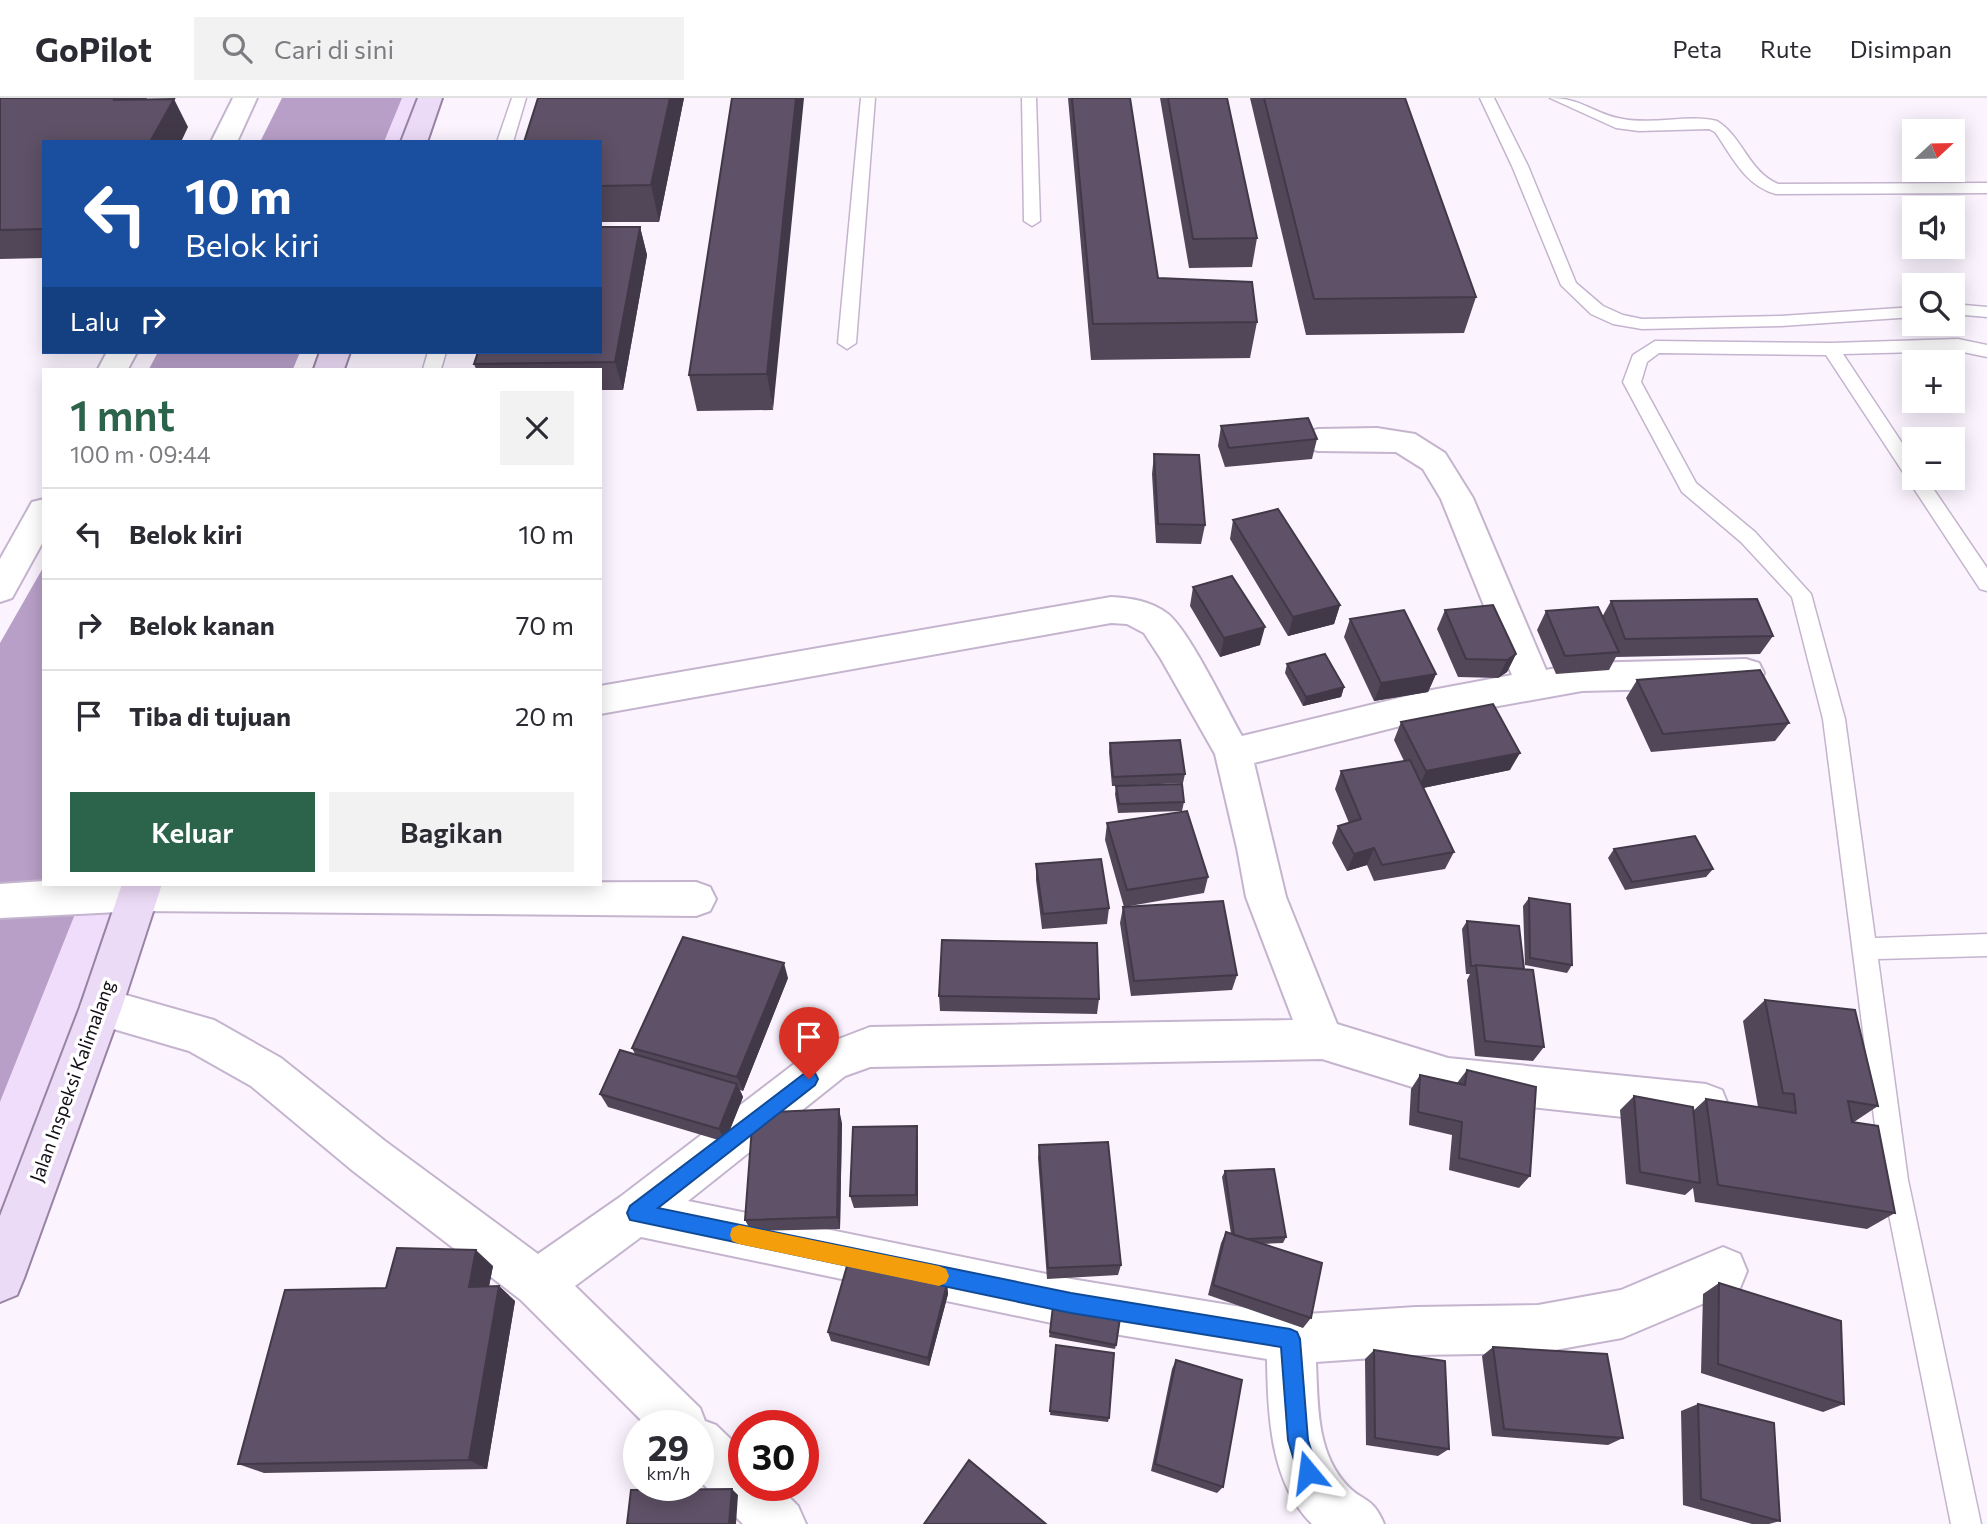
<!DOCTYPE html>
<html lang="id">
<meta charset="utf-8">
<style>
body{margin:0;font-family:Commissioner,sans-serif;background:#f2f2f3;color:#2b2b33;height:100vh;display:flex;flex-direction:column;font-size:26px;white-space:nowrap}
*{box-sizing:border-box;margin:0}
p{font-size:23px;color:#7c7c81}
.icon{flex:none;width:38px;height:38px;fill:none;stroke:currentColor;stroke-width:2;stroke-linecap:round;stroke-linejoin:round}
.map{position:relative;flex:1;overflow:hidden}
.drawer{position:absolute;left:42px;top:270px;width:560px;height:518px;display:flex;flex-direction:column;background:#fff;border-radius:0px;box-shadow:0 4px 18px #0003}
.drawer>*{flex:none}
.banner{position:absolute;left:42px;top:42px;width:560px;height:214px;border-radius:0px;box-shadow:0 4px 18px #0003;background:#1a4fa0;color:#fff;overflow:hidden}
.needle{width:46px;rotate:68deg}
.buttons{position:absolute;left:1902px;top:21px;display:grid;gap:14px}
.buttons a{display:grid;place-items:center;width:63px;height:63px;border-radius:0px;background:#fff;box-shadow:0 4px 18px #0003;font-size:35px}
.speed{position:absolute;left:623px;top:1312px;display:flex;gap:14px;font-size:35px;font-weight:700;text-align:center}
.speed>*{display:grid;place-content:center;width:91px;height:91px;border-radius:50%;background:#fff;box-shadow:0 4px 18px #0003;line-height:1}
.speed small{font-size:18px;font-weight:400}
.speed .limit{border:10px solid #d22;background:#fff;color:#111}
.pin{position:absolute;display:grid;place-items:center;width:60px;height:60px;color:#fff;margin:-72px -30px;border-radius:50% 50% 50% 0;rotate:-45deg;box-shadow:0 0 7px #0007}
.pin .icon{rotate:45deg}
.me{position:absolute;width:77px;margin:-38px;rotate:344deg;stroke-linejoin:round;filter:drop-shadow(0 0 5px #0008)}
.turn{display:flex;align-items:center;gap:24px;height:147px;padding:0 28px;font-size:32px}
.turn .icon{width:91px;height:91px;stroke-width:2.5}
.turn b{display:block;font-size:49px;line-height:60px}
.then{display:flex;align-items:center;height:66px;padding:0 28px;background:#0003;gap:14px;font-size:26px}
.round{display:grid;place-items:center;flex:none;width:74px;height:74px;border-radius:0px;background:#f2f2f3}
.summary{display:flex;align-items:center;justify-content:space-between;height:119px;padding:0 28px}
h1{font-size:42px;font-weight:600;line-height:52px;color:#2c644b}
.cta{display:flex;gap:14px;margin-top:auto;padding:14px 28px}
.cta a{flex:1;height:80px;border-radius:0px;background:#2c644b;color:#fff;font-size:28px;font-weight:600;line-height:80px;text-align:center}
.cta a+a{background:#f2f2f3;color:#2b2b33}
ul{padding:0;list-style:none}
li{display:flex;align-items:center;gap:21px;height:91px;padding:0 28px;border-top:2px solid #e1e1e2}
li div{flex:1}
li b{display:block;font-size:26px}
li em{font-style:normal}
header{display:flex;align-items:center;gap:42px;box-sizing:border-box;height:98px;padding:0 35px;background:#fff;border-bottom:2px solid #e1e1e2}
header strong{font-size:33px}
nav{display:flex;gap:38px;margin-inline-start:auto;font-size:24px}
.search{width:490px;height:63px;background:#f2f2f3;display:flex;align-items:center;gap:18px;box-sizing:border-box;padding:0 24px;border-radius:0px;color:#7c7c81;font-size:26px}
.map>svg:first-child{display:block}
.green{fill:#f0ddfc}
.water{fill:#b89fc7}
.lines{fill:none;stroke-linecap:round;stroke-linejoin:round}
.service-casing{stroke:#c4b4ce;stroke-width:3}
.minor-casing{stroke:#c4b4ce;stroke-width:4}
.primary-casing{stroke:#9883a4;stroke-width:4}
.service{fill:#fff;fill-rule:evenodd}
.minor{fill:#fff;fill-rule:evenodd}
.primary{fill:#ecdbf6;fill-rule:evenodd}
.wall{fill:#524659}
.shaded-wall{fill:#423948}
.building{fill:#5f5167;stroke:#423948;stroke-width:2}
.route{fill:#1a73e8;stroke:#114b97;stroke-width:2}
.slow{fill:#f59e0b}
.labels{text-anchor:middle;stroke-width:7;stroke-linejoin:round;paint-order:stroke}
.street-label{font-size:19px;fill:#130d16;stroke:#fff}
</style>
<header>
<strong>GoPilot</strong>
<div class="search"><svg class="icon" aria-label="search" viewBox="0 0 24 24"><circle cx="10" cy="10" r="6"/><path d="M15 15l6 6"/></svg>Cari di sini</div>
<nav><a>Peta</a><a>Rute</a><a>Disimpan</a></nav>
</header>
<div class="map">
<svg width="1987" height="1426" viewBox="0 0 1987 1426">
<rect width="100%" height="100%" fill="#fbf4ff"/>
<path class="green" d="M402 0H431L414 44H384Z
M87 786H142L0 1176V1004Z"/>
<path class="water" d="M282 0H402L384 44H260Z
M158 254H300L293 271H149Z
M44 468V786H87L0 1004V545Z"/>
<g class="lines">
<defs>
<path id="service" d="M512 0H526L513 44H497Z
M861 0H875L856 245 847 251 838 245Z
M1022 0H1036L1040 123 1032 128 1024 123Z
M1480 0H1494L1528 68 1576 185 1603 208 1623 217 1642 221 1781 218 1914 209V219L1781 228 1642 231 1613 226 1591 216 1561 187 1512 68Z
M1550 0C1583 0 1595 17 1623 21 1654 27 1688 16 1717 23 1743 39 1748 73 1778 86L1987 85V95L1776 96C1745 88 1732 58 1715 34L1709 31 1639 33 1616 30Z
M1953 206 1987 209V219L1953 216Z
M1958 241 1987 247V259L1958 253 1843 256 1914 363V380H1926L1987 470V493L1980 491 1826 257 1659 255 1647 264 1641 284 1696 385 1755 434 1811 496 1845 621 1875 840 1987 836V858L1878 861 1908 1082 1981 1426H1951L1882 1082 1823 621 1792 499 1741 444 1682 394 1623 284 1633 257 1655 243 1831 245Z
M428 254H446L441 271H423Z"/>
<path id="minor" d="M233 0H257L237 44H211Z
M107 254H137L128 271H98Z
M1377 330 1415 336 1445 355 1473 400 1546 572 1582 565 1746 561 1759 565 1764 575 1759 585 1746 589 1582 593 1432 620 1254 665 1286 799 1337 926 1448 960 1706 986 1722 992 1728 1007 1722 1022 1706 1028 1448 1000 1322 961 870 969 845 978 688 1103 1071 1181 1290 1217 1416 1209 1538 1207 1621 1192 1723 1149 1740 1156 1747 1173 1740 1190 1622 1240 1538 1255 1416 1257 1316 1264C1318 1305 1316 1351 1344 1384 1361 1405 1372 1396 1384 1426H1312C1270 1384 1268 1317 1267 1261L1071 1229 641 1139 575 1188 700 1310 705 1323 716 1327 744 1354V1388H778L798 1408 806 1426H743L698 1381V1328H647L521 1202 353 1073 251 988 189 953 86 923 80 909 86 895 101 890 214 922 281 960 385 1043 538 1156 620 1099 815 950 870 929 1293 922 1246 799 1237 750 1215 656 1161 561 1144 535 1127 526 1111 525 600 616V588L1111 499C1131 500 1151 503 1168 516 1190 534 1226 610 1242 638L1432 592 1512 577 1441 401 1423 371 1396 354 1318 353 1307 350 1302 342 1307 334 1318 331Z
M44 401V442L12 500 0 504V461L32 404Z
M44 783V786L696 784 710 789 716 801 710 813 696 818 138 813 0 820V786Z"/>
<path id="primary" d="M418 0H442L427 44H401Z
M320 254H350L344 271H314Z
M122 786H162L122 909 24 1180 17 1197 0 1204V1118L80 909Z"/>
</defs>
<use href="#service" class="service-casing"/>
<use href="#minor" class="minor-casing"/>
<use href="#primary" class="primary-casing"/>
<use href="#service" class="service"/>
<use href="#minor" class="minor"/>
<use href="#primary" class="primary"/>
</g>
<path class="wall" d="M0 0H147L146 1 188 29 44 44V160L0 161Z
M538 0H684L659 124H600V44Z
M732 0 773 312 697 313 689 277Z
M1068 0H1130L1158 180 1257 224 1250 260 1091 262Z
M1160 0H1227L1257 140 1252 169 1189 170Z
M1250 0H1405L1476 199 1464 235 1306 237Z
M640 129 647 157 623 292H600V271H476L474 266Z
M1221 328 1317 341 1312 361 1225 369 1218 348Z
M1154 356 1205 427 1201 446 1156 445 1152 376Z
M1233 422 1340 507 1334 526 1288 538 1230 441Z
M1193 489 1260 547 1220 559 1190 508Z
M1611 503 1773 538 1760 556 1616 559 1609 572 1556 576 1537 532 1546 513 1602 519Z
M1445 512 1516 556 1507 574 1498 580 1458 579 1437 531Z
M1350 521 1436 576 1428 594 1374 603 1344 539Z
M1287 566 1344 589 1341 599 1303 608 1285 575Z
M1637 582 1789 625 1775 643 1651 654 1626 600Z
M1401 624 1510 672 1423 690 1454 754 1445 771 1374 783 1367 767 1347 773 1332 745 1338 728 1349 725 1335 691 1341 673 1404 663 1394 642Z
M1110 645 1185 676 1183 685 1136 687 1184 704 1182 713 1118 715 1115 696 1116 688H1112L1109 654Z
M1107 725 1208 779 1204 795 1124 809 1105 742Z
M1614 751 1713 771 1706 779 1625 792 1608 760Z
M1036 766 1109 810 1107 826 1042 831 1036 782Z
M1529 800 1572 867 1567 875 1525 867 1523 808Z
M1123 809 1237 877 1232 892 1131 898 1120 825Z
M1467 823 1524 871 1544 949 1533 963 1475 958 1467 882 1470 876H1466L1462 831Z
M788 880 743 993 740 992 743 999 725 1044 608 1009 600 996 635 956 632 950Z
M939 898 1099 901 1097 916 940 913Z
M1765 902 1878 1008 1854 1024 1895 1115 1867 1131 1695 1104 1693 1090 1685 1097 1626 1086 1620 1012 1634 998 1693 1013 1706 1001 1758 1009 1743 923Z
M1467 972 1530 1078 1519 1090 1449 1072 1452 1037 1409 1027 1411 991 1420 977 1457 985Z
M842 1025 840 1131 751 1133 745 1122Z
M918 1040V1108L854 1110 850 1098Z
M1039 1047 1121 1167 1118 1177 1047 1181 1038 1060Z
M1225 1073 1286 1139 1283 1145 1262 1146 1311 1220 1303 1230 1208 1197 1221 1145 1226 1134 1231 1136 1222 1079Z
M493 1168 489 1188H499L515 1203 487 1371 264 1375 238 1366 386 1190Z
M1719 1185 1844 1306 1823 1314 1701 1275 1703 1196Z
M947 1186 948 1196 929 1268 831 1243 828 1234Z
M1053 1208 1116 1247 1115 1251 1049 1239Z
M1056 1247 1109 1320 1108 1324 1050 1317Z
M1493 1249 1623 1340 1608 1347 1492 1338 1482 1258Z
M1374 1252 1449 1351 1438 1358 1366 1347 1365 1261Z
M1176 1262 1223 1389 1217 1395 1151 1373 1172 1271Z
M1698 1306 1780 1423 1769 1426H1752L1683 1407 1681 1313Z"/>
<path class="shaded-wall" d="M115 0H147L129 30 114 2Z
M670 0H684L659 124 651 87Z
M796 0H804L773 312 767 276Z
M174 1 188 29 181 44H150Z
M640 129 647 157 623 292 615 264Z
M1340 507 1334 526 1288 538 1293 519Z
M1265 529 1260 547 1220 559 1224 540Z
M1516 556 1507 574 1498 580 1507 562Z
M1436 576 1428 594 1374 603 1381 585Z
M1344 589 1341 599 1303 608 1306 599Z
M1520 655 1510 672 1418 691 1426 673Z
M1374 750 1367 767 1347 773 1354 756Z
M784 865 788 880 743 993 737 979Z
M737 986 743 999 725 1044 719 1031Z
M839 1011 842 1025 840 1131 837 1119Z
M917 1028 918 1040V1108L916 1097Z
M476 1152 493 1168 486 1204 469 1189Z
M947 1186 948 1196 929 1268 928 1260Z
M499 1188 515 1203 487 1371 469 1362Z
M732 1391 738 1397 736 1426H729Z"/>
<path class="building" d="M0 0H115L114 2 174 1 150 44H44V131L0 132Z
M538 0H670L651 87 600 88V44H524Z
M732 0H796L767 276 689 277Z
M1072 0H1130L1158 180 1252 184 1257 224 1093 226Z
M1168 0H1227L1257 140 1193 141Z
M1264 0H1405L1476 199 1314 201Z
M600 129H640L615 264 474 266 478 254H600Z
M1308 320 1317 341 1229 350 1221 328Z
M1154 356 1199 357 1205 427 1158 426Z
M1278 411 1340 507 1293 519 1233 422Z
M1232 478 1265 529 1224 540 1193 489Z
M1757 501 1773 538 1625 541 1611 503Z
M1493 507 1516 556 1507 562 1466 561 1445 512Z
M1598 509 1619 554 1565 558 1546 513Z
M1404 512 1436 576 1381 585 1350 521Z
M1325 556 1344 589 1306 599 1287 566Z
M1760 572 1789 625 1663 636 1637 582Z
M1493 606 1520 655 1426 673 1401 624Z
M1180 642 1185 676 1113 679 1110 645Z
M1410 662 1454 754 1382 767 1374 750 1354 756 1338 728 1361 721 1341 673Z
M1182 686 1184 704 1119 706 1116 688Z
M1187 713 1208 779 1127 792 1107 725Z
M1695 738 1713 771 1632 784 1614 751Z
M1101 761 1109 810 1043 816 1036 766Z
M1529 800 1570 806 1572 867 1530 860Z
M1223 803 1237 877 1134 883 1123 809Z
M1467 823 1519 828 1524 871 1476 867V868H1471Z
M683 839 784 865 737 979 632 950Z
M942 842 1097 845 1099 901 939 898Z
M1476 867 1533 872 1544 949 1485 943Z
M1765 902 1855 912 1878 1008 1848 1003 1852 1024 1878 1028 1895 1115 1718 1087 1706 1001 1796 1015 1794 996 1783 995Z
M620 952 737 986 719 1031 600 996Z
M1467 972 1536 989 1530 1078 1459 1060 1462 1024 1418 1014 1420 977 1465 987Z
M1634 998 1693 1009 1700 1085 1640 1074Z
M839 1011 837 1119 745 1122 753 1015Z
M917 1028 916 1097 850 1098 853 1029Z
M1108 1044 1121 1167 1048 1170 1039 1047Z
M1274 1071 1286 1139 1247 1141 1234 1137 1225 1073Z
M1226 1134 1322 1165 1311 1220 1213 1187Z
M397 1150 476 1152 469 1189 499 1188 469 1362 238 1366 285 1192 386 1190Z
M849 1161 947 1186 928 1260 828 1234Z
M1719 1185 1841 1223 1844 1306 1718 1266Z
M1053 1208 1120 1220 1116 1247 1050 1234Z
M1056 1247 1114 1255 1109 1320 1050 1313Z
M1493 1249 1607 1256 1623 1340 1504 1331Z
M1374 1252 1445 1263 1449 1351 1375 1340Z
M1176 1262 1242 1282 1223 1389 1155 1366Z
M1698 1306 1774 1325 1780 1423 1701 1401Z
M969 1362 1046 1426H924Z
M732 1391 729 1426H627L631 1392Z"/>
<path class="route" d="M809 972 815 975 818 981 815 987 658 1110 1071 1195 1290 1231 1297 1234 1300 1241 1308 1342 1318 1374 1315 1382 1308 1385 1300 1382 1288 1342 1281 1249 1071 1215 630 1122 627 1115 630 1108Z"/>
<path class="slow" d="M739 1127 939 1168 946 1171 949 1178 946 1185 939 1188 739 1146 732 1143 730 1137 732 1130Z"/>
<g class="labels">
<g class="street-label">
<text transform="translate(72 983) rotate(-70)" y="7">Jalan Inspeksi Kalimalang</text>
</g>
</g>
</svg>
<div class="buttons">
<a><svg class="needle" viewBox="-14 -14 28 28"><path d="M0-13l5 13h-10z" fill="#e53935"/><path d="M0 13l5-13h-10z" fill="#7c7c81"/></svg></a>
<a><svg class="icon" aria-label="sound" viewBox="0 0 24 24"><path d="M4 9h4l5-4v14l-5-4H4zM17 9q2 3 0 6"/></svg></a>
<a><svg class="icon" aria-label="search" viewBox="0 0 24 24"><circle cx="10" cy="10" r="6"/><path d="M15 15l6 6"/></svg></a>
<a>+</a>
<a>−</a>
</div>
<div class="speed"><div>29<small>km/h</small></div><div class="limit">30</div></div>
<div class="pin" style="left:809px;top:981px;background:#d93025"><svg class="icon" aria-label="arrive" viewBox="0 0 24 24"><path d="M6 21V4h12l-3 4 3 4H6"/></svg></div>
<svg class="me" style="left:1308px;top:1374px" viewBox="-20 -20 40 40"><path d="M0-17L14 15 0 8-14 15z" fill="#1a73e8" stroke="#fff" stroke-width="4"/></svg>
<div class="banner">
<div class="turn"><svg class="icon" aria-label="left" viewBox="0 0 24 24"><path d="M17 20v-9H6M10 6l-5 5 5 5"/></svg><div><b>10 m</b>Belok kiri</div></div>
<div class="then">Lalu<svg class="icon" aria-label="right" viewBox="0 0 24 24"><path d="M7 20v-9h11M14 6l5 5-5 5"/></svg></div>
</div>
<section class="drawer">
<div class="summary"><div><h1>1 mnt</h1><p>100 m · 09:44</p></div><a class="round"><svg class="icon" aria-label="close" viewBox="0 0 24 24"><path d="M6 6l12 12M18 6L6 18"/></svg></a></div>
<ul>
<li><svg class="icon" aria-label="left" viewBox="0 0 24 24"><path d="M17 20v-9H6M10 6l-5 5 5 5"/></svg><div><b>Belok kiri</b></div><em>10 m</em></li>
<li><svg class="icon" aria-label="right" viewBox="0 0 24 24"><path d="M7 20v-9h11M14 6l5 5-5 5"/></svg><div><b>Belok kanan</b></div><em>70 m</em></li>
<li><svg class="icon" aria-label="arrive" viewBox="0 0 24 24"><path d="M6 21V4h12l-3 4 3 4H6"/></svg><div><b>Tiba di tujuan</b></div><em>20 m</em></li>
</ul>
<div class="cta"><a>Keluar</a><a>Bagikan</a></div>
</section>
</div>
